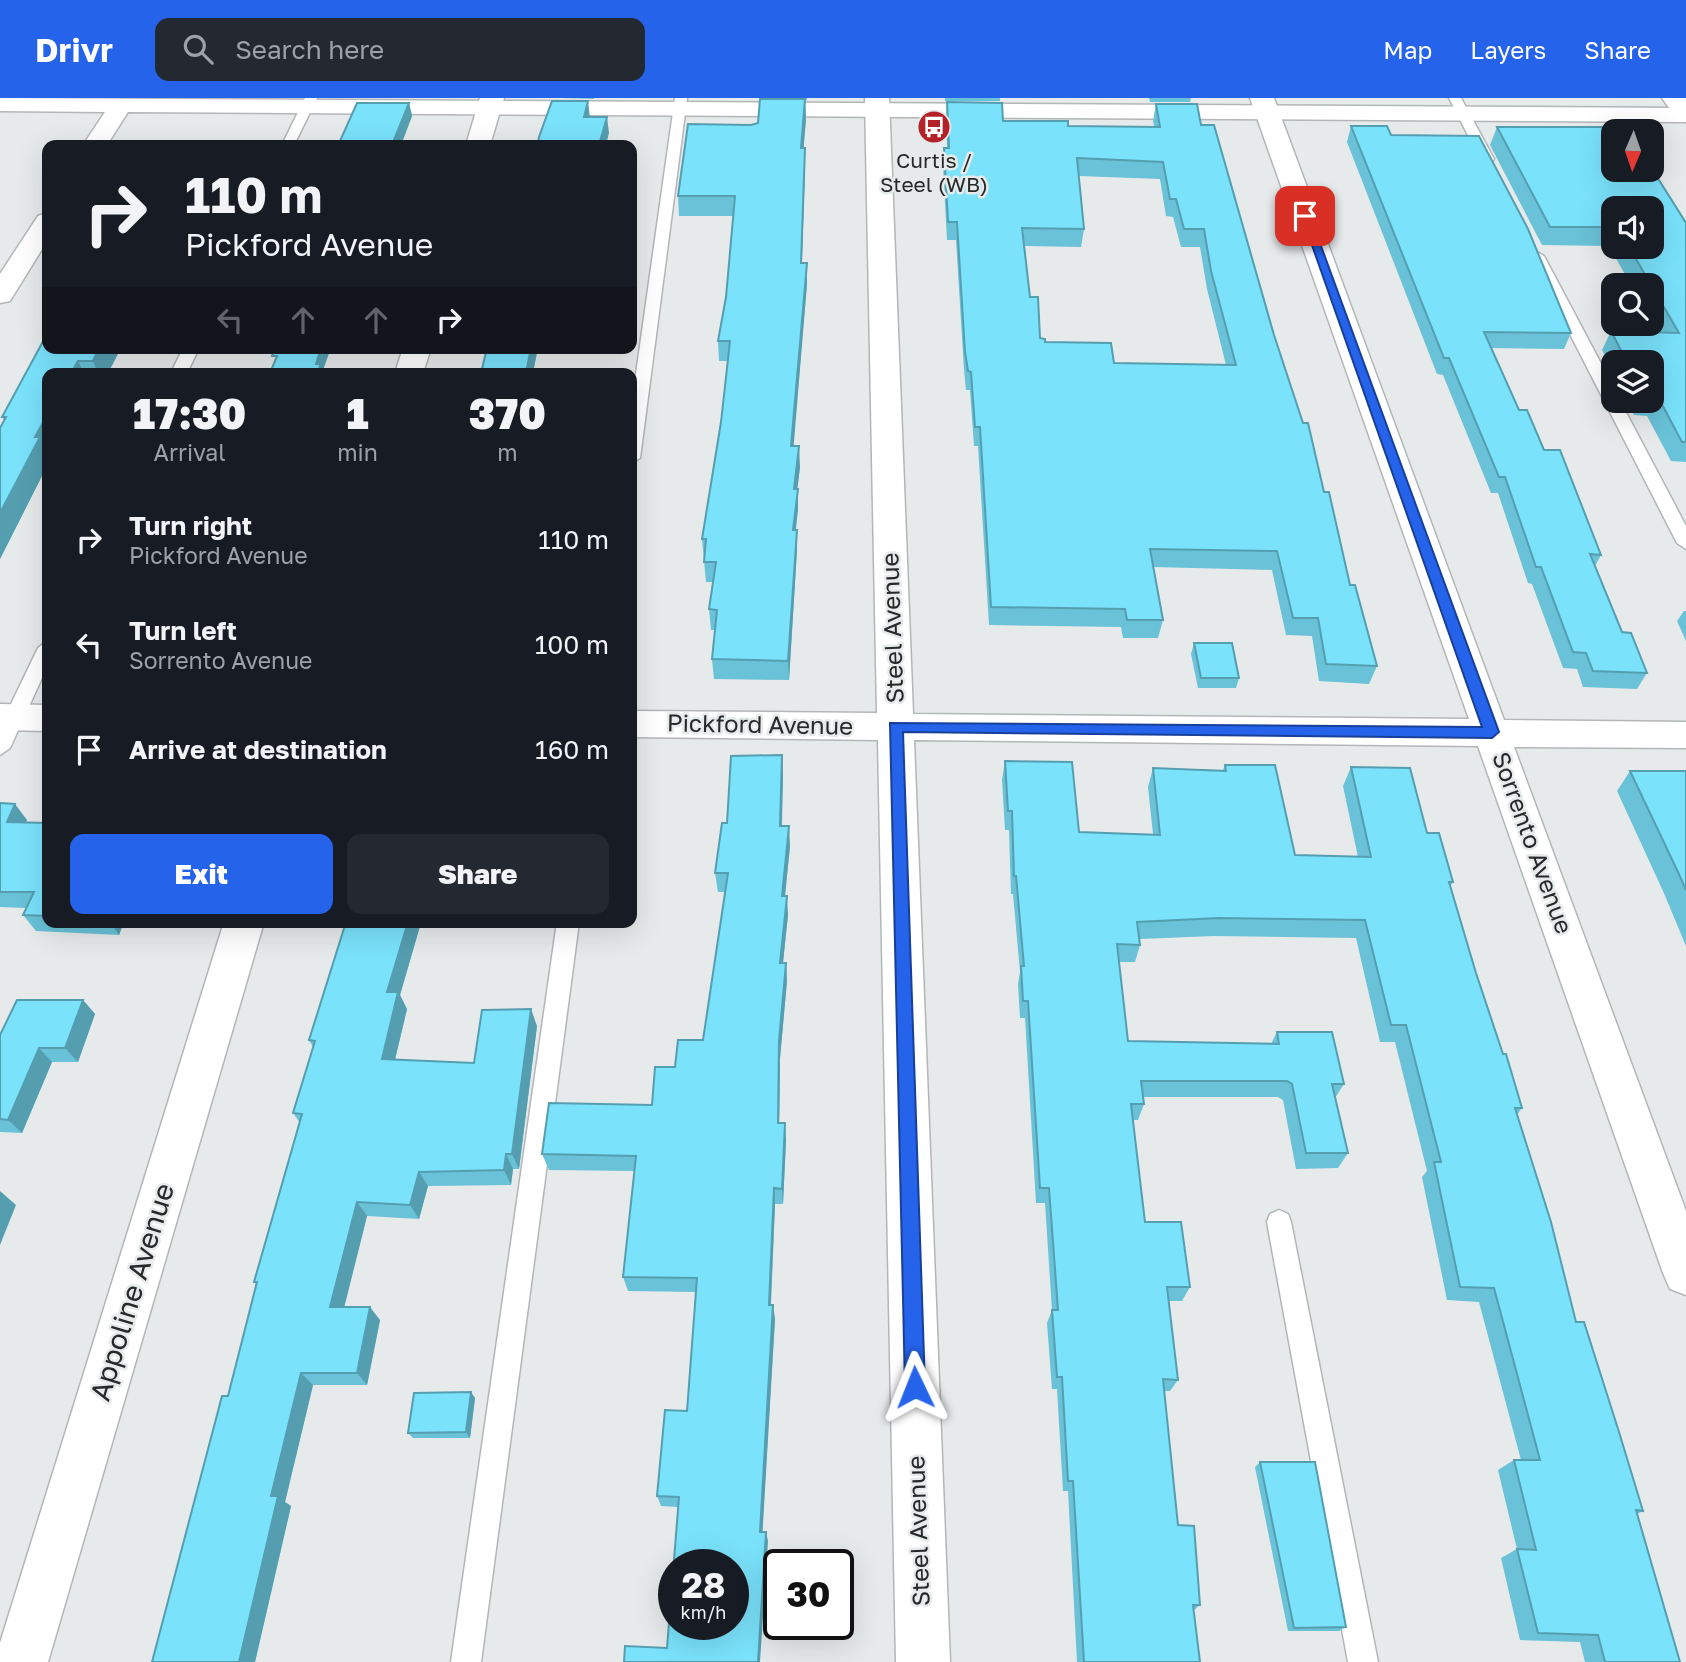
<!DOCTYPE html>
<style>
body{margin:0;font-family:"Golos Text",sans-serif;background:#242831;color:#f1f3f6;height:100vh;display:flex;flex-direction:column;font-size:26px;white-space:nowrap}
*{box-sizing:border-box;margin:0}
p{font-size:23px;color:#9ea1a6}
.icon{flex:none;width:38px;height:38px;fill:none;stroke:currentColor;stroke-width:2;stroke-linecap:round;stroke-linejoin:round}
.map{position:relative;flex:1;overflow:hidden}
.side{position:absolute;left:42px;top:270px;width:595px;height:560px;display:flex;flex-direction:column;background:#171b24;border-radius:14px;box-shadow:0 7px 28px #0002}
.side>*{flex:none}
.banner{position:absolute;left:42px;top:42px;width:595px;height:214px;border-radius:14px;box-shadow:0 7px 28px #0002;background:#171b24;color:#f1f3f6;overflow:hidden}
.needle{width:46px;rotate:182deg}
.fabs{position:absolute;left:1601px;top:21px;display:grid;gap:14px}
.fabs a{display:grid;place-items:center;width:63px;height:63px;border-radius:14px;background:#171b24;box-shadow:0 7px 28px #0002;font-size:35px}
.speed{position:absolute;left:658px;top:1451px;display:flex;gap:14px;font-size:35px;font-weight:700;text-align:center}
.speed>*{display:grid;place-content:center;width:91px;height:91px;border-radius:50%;background:#171b24;box-shadow:0 7px 28px #0002;line-height:1}
.speed small{font-size:18px;font-weight:400}
.speed .limit{border:4px solid #111;border-radius:10px;background:#fff;color:#111}
.pin{position:absolute;display:grid;place-items:center;width:60px;height:60px;color:#fff;margin:-30px;border-radius:14px;box-shadow:0 4px 10px #0006}
.me{position:absolute;width:77px;margin:-38px;rotate:358deg;stroke-linejoin:round;filter:drop-shadow(0 0 5px #0008)}
.turn{display:flex;align-items:center;gap:24px;height:147px;padding:0 28px;font-size:32px}
.turn .icon{width:91px;height:91px;stroke-width:2.5}
.turn b{display:block;font-size:49px;line-height:60px}
.lanes{display:flex;align-items:center;height:66px;padding:0 28px;background:#0003;justify-content:center;gap:35px;direction:ltr}
.lanes .off{opacity:.35}
.eta{display:flex;justify-content:space-evenly;align-items:center;height:119px;text-align:center}
.eta b{font-size:42px;font-weight:800;line-height:49px}
.cta{display:flex;gap:14px;margin-top:auto;padding:14px 28px}
.cta a{flex:1;height:80px;border-radius:14px;background:#2563eb;color:#fff;font-size:28px;font-weight:800;line-height:80px;text-align:center}
.cta a+a{background:#242831;color:#f1f3f6}
ul{padding:0;list-style:none}
li{display:flex;align-items:center;gap:21px;height:105px;padding:0 28px}
li div{flex:1}
li b{display:block;font-size:26px}
li em{font-style:normal}
header{display:flex;align-items:center;gap:42px;box-sizing:border-box;height:98px;padding:0 35px;background:#2563eb;color:#fff}
header strong{font-size:33px}
nav{display:flex;gap:38px;margin-inline-start:auto;font-size:24px}
.search{width:490px;height:63px;background:#242831;display:flex;align-items:center;gap:18px;box-sizing:border-box;padding:0 24px;border-radius:14px;color:#9ea1a6;font-size:26px}
.map>svg:first-child{display:block}
.lines{fill:none;stroke-linecap:round;stroke-linejoin:round}
.service-casing{stroke:#b3b6b7;stroke-width:3}
.minor-casing{stroke:#b3b6b7;stroke-width:3}
.tertiary-casing{stroke:#b3b6b7;stroke-width:3}
.secondary-casing{stroke:#b3b6b7;stroke-width:3}
.service{fill:#fff;fill-rule:evenodd}
.minor{fill:#fff;fill-rule:evenodd}
.tertiary{fill:#fff;fill-rule:evenodd}
.secondary{fill:#fff;fill-rule:evenodd}
.wall{fill:#69c2d8;fill-rule:evenodd}
.shaded-wall{fill:#559eb0}
.building{fill:#7ae2fb;stroke:#559eb0;stroke-width:2;fill-rule:evenodd}
.route{fill:#2563eb;stroke:#184099;stroke-width:2}
.labels{text-anchor:middle;stroke-width:5;stroke-linejoin:round;paint-order:stroke}
.far-poi-label{font-size:21px;fill:#272929;stroke:#e7eaeb}
.street-label{font-size:24px;fill:#272929;stroke:#e7eaeb}
.near-street-label{font-size:28px;fill:#272929;stroke:#e7eaeb}
</style>
<header>
<strong>Drivr</strong>
<div class="search"><svg class="icon" aria-label="search" viewBox="0 0 24 24"><circle cx="10" cy="10" r="6"/><path d="M15 15l6 6"/></svg>Search here</div>
<nav><a>Map</a><a>Layers</a><a>Share</a></nav>
</header>
<div class="map">
<svg width="1686" height="1564" viewBox="0 0 1686 1564">
<rect width="100%" height="100%" fill="#e7eaeb"/>
<g class="lines">
<defs>
<path id="service" d="M305 0H317L294 47H282Z
M675 0H687L640 360 632 365V304Z
M1449 0H1461L1494 61 1492 64 1480 61Z
M1537 154 1544 158 1614 290V303H1620L1686 428V451L1677 445 1530 158Z
M183 250H199L187 275H171Z
M47 543V569L10 650 0 657V629L38 550Z
M557 824H579L481 1564H451Z
M1279 1112 1288 1116 1291 1124 1378 1564H1348L1267 1124 1270 1116Z"/>
<path id="minor" d="M480 0H504L490 47H466Z
M865 0H889L913 616 1469 621 1250 0H1274L1504 622 1686 624V650L1514 649 1686 1113V1197L1670 1191 1663 1175 1478 648 914 642 950 1564H896L878 642 632 639V613L877 615Z
M403 250H431L423 275H395Z
M0 606 47 607V633L0 632Z
M224 824H264L48 1564H0V1545Z"/>
<path id="tertiary" d="M0 0 1686 10V24L128 14 107 47H83L105 14 0 13Z
M47 115V143L10 203 0 205V176L38 118Z"/>
<path id="secondary" d="M1662 0H1686V24L1678 22Z"/>
</defs>
<use href="#service" class="service-casing"/>
<use href="#minor" class="minor-casing"/>
<use href="#tertiary" class="tertiary-casing"/>
<use href="#secondary" class="secondary-casing"/>
<use href="#service" class="service"/>
<use href="#minor" class="minor"/>
<use href="#tertiary" class="tertiary"/>
<use href="#secondary" class="secondary"/>
</g>
<path class="wall" d="M561 0H594V1Z
M761 0H807V2H805L806 21 803 50H805V70L802 165 807 186 793 348 800 369 797 391 798 411 796 432 797 452 789 582 714 581 712 561 715 532H711L709 511 713 484H706L702 441 721 324 728 263H719L718 243 726 199 734 118H679L678 98 751 27 758 25Z
M945 0H1000V3H945Z
M1149 0H1191L1190 4H1150Z
M947 4 1003 23 1068 28H1154L1153 23 1156 6 1201 27 1274 237 1324 394 1350 487 1377 568 1369 586 1319 583 1312 538 1286 537 1272 472 1153 469 1163 522 1158 540H1123L1121 529 989 527 978 348H974L970 292H966L964 272 956 142H947L943 68 944 50H947L946 22ZM1079 78 1160 81 1166 118 1173 119 1181 149H1200L1207 191 1226 267 1114 265 1045 244 1040 240 1030 199 1025 148 1081 149 1084 131Z
M409 5 412 18 401 47H341L340 43Z
M1351 28 1391 37 1571 235 1564 251 1492 250 1519 312 1544 352 1601 457 1595 468 1622 534 1647 575 1637 591 1583 589 1577 571 1563 570 1532 486 1528 485 1498 395H1491L1443 277 1437 276 1347 44Z
M1497 29 1686 125V364L1671 363 1647 318 1634 317 1627 303H1652V264H1614V276L1602 252 1611 233 1658 234 1652 224V187H1631L1609 148 1542 147 1490 47ZM1614 110 1652 149H1614Z
M47 250H121L108 275H47V368L0 461V330L4 322 2 319Z
M1684 513H1686V543L1677 523Z
M1194 545 1239 580 1236 590H1198L1191 556Z
M782 657 783 677 782 728 790 748 785 798 788 817 783 865H786L787 883 780 960 779 1025 786 1042 783 1106H775L771 1207 775 1221 762 1434 768 1443 667 1550 678 1409 661 1408 657 1398 687 1313 696 1194 628 1193 623 1179 634 1073 549 1072 542 1056 652 1007 675 969 703 942 725 794H718L715 775Z
M1005 663 1079 734 1153 736 1148 689 1153 670 1223 672 1225 667 1295 757 1358 759 1343 688 1351 669 1427 735 1453 784 1450 789 1476 875 1503 956 1522 1010 1517 1017 1576 1224 1643 1413 1637 1416 1680 1564H1585L1580 1544 1520 1542 1501 1460 1517 1451 1498 1372 1514 1362H1521L1479 1204 1447 1202 1422 1079 1427 1073 1395 944H1380L1356 840 1213 838 1140 841V847L1135 864H1119L1128 943 1271 946 1277 934 1344 986 1335 1000 1348 1055 1338 1070 1296 1071 1283 1002 1278 999H1143L1144 1006 1138 1022H1133L1145 1124 1190 1189 1182 1203H1168L1178 1282 1170 1293H1164L1178 1427 1200 1507 1193 1513 1200 1564H1077L1068 1393H1063L1057 1291H1052L1047 1225 1052 1212 1045 1105H1036L1025 920H1020L1018 886 1020 874 1013 796H1011L1009 732H1005L1002 682Z
M1630 673H1686V848L1663 793 1617 693Z
M0 705 27 722 26 724 47 725V824H124L119 837 36 833 23 817 26 810 0 809Z
M346 824H458L457 829 420 828 400 897 407 911 395 962 474 965 537 928 519 1071H513L511 1087 428 1088 419 1121 367 1118 344 1209 380 1222 367 1287H313L285 1404 291 1408 255 1564H152L228 1298 256 1186 254 1184 300 1025 293 1015 313 949 309 942Z
M83 902 95 916 78 964H52L22 1035 0 1034V937Z
M475 1300 470 1340H413L408 1335Z
M1260 1364 1346 1529 1339 1533H1288L1255 1369Z"/>
<path class="shaded-wall" d="M805 1 806 21 802 70 801 50Z
M588 3 590 20 584 19Z
M409 5 412 18 401 47H392Z
M607 19 609 35 606 47H599Z
M805 50V70L801 185V165Z
M807 165V186L792 368 791 348Z
M99 250H121L108 275H98L93 263Z
M321 250H331L323 272 324 275H317L316 266Z
M531 250H538L533 275H526Z
M78 263 84 275H71Z
M47 317V368L0 461V415L35 339Z
M799 348 800 369 795 411 794 391Z
M798 391V411L793 452V432Z
M797 432V452L789 582 788 563Z
M782 657 783 677 781 747 780 728Z
M15 706 27 722 19 740 7 724Z
M789 728 790 748 783 817 782 798Z
M787 798 788 817 781 883 780 865Z
M110 824H124L119 837Z
M408 824H418L420 828 400 897 407 911 391 978 382 961 387 894Z
M786 865 787 883 780 960 779 1041 778 1025 779 943Z
M83 902 95 916 78 964 65 950Z
M531 911 537 928 519 1071 512 1056Z
M39 950 52 964 22 1035 8 1022Z
M785 1025 786 1042 783 1106 782 1091Z
M506 1056 513 1071 511 1087 504 1072Z
M419 1074 428 1088 419 1121 410 1107Z
M774 1090 775 1106 770 1221 769 1207Z
M0 1093 16 1107 0 1147Z
M357 1104 367 1118 341 1222 330 1209Z
M773 1207 775 1221 762 1443 760 1434Z
M370 1209 380 1222 367 1287 357 1275Z
M301 1275 313 1287 285 1404 291 1408 255 1564H239L271 1398Z
M471 1294 475 1300 470 1340 466 1334Z
M766 1434 768 1443 760 1564H758Z"/>
<path class="building" d="M760 1H805L801 50H805L801 165H807L791 348H799L794 391H798L793 432H797L788 563 712 561 717 512 709 511 716 464H704L706 441H702L721 324 730 243H718L726 199 735 98H678L688 26 751 27 758 25Z
M552 3H588L584 19H607L599 47H538L539 39Z
M947 4 1002 5 1003 23H1068V28L1160 29 1156 6H1197L1201 27H1214L1274 237 1303 325H1308L1324 394H1329L1350 487H1355L1377 568 1326 566 1318 520H1293L1277 453 1150 451 1163 522H1127L1125 511 991 509 980 329H975L971 274 968 273 965 254 957 124H948L944 50H949ZM1077 60 1163 64 1170 101H1176L1184 131H1204L1211 173 1236 267 1114 265 1111 245 1045 244V241L1040 240 1038 199H1030L1022 130 1084 131Z
M357 5H409L392 47H351L353 43H340Z
M1351 28H1387L1391 37 1479 38 1528 131 1571 235 1484 234 1519 312H1527L1544 352H1560L1601 457 1590 456 1622 534 1631 535 1647 575 1593 573 1586 555 1573 554 1541 469H1536L1505 379H1499L1449 260H1444Z
M1497 29H1626L1629 33H1614V72H1652V71L1686 125V344H1682L1658 299 1652 298V264H1627L1611 233 1679 235 1629 149H1652V110H1614V129H1550Z
M47 236V250H99L93 263H78L71 275H47V317L35 339H40L0 415V330L6 319H2Z
M275 250H321L316 266H321L317 275H270L277 258H272Z
M487 250H531L526 275H481Z
M1194 545H1232L1239 580H1201Z
M782 657 780 728H789L782 798H787L780 865H786L779 943 778 1025H785L782 1091 774 1090 769 1207H773L760 1434H766L758 1564H624L625 1548 667 1550 679 1399 657 1398 665 1312 687 1313 697 1180 623 1179 636 1058 542 1056 549 1005 652 1007 655 969H675L678 942H703L728 775H715L722 725H727L731 658ZM674 1466H733V1526H674Z
M1005 663 1072 664 1079 734 1160 737 1153 670 1226 673 1225 667H1275L1295 757 1371 759 1351 669 1410 670 1427 735H1439L1453 784H1449L1476 875 1503 956H1506L1522 1010H1515L1551 1124 1576 1224H1584L1619 1334 1643 1413 1636 1412 1680 1564H1605L1598 1537 1538 1535 1517 1451 1536 1452 1514 1362H1540L1494 1190 1460 1189 1434 1064H1441L1406 927H1391L1365 822 1219 820 1137 824 1140 847 1117 846 1128 943 1279 946 1277 934H1332L1344 986H1332L1348 1055H1306L1292 986 1287 983H1141L1144 1006H1131L1145 1124H1181L1190 1189H1167L1178 1282 1163 1281 1178 1427 1194 1428 1200 1507H1193L1200 1564H1084L1073 1383H1068L1062 1279H1057L1052 1212H1058L1049 1090H1040L1028 903H1023L1021 868H1024L1016 778H1014L1012 713H1008Z
M1630 673H1686V792L1678 774Z
M0 705 15 706 7 724 47 725V818L23 817 34 794H0Z
M346 824H408L387 894H398L382 961 474 965 482 912 531 911 512 1056H506L504 1072 419 1074 410 1107 357 1104 330 1209H370L357 1275H301L271 1398H278L239 1564H152L222 1298H228L257 1184H254L302 1016 293 1015 315 943 309 942Z
M17 902H83L65 950H39L8 1022 0 1021V937Z
M471 1294 466 1334 408 1335 414 1295Z
M1260 1364H1315L1346 1529 1294 1530Z"/>
<path class="route" d="M1301 116 1310 118 1499 634 1492 640 903 634 925 1289 922 1296 915 1299 907 1296 905 1289 890 625 1482 629Z"/>
<defs>
<symbol id="bus-disc" viewBox="-11 -11 22 22"><circle r="9.5" fill="#b32229" stroke="#e7eaeb"/><path d="M-5-6H5V4H4V6H2V4H-2V6H-4V4H-5ZM-3.5-4V0h7V-4ZM-3.5 1.2v1.5H-2V1.2ZM2 1.2v1.5H3.5V1.2Z" fill="#fff"/></symbol>
</defs>
<g fill-rule="evenodd">
<use href="#bus-disc" x="915" y="10" width="38" height="38"/>
</g>
<g class="labels">
<g class="far-poi-label">
<text x="934" y="70">Curtis /<tspan x="934" dy="24">Steel (WB)</tspan></text>
</g>
<g class="street-label">
<text transform="translate(893 530) rotate(-92)" y="8">Steel Avenue</text>
<text transform="translate(760 627) rotate(1)" y="8">Pickford Avenue</text>
<text transform="translate(1532 745) rotate(70)" y="8">Sorrento Avenue</text>
<text transform="translate(919 1433) rotate(-92)" y="8">Steel Avenue</text>
</g>
<g class="near-street-label">
<text transform="translate(132 1194) rotate(-73)" y="10">Appoline Avenue</text>
</g>
</g>
</svg>
<div class="fabs">
<a><svg class="needle" viewBox="-14 -14 28 28"><path d="M0-13l5 13h-10z" fill="#e53935"/><path d="M0 13l5-13h-10z" fill="#9ea1a6"/></svg></a>
<a><svg class="icon" aria-label="sound" viewBox="0 0 24 24"><path d="M4 9h4l5-4v14l-5-4H4zM17 9q2 3 0 6"/></svg></a>
<a><svg class="icon" aria-label="search" viewBox="0 0 24 24"><circle cx="10" cy="10" r="6"/><path d="M15 15l6 6"/></svg></a>
<a><svg class="icon" aria-label="layers" viewBox="0 0 24 24"><path d="M12 4l9 5-9 5-9-5zM3 14l9 5 9-5"/></svg></a>
</div>
<div class="speed"><div>28<small>km/h</small></div><div class="limit">30</div></div>
<div class="pin" style="left:1305px;top:118px;background:#d93025"><svg class="icon" aria-label="arrive" viewBox="0 0 24 24"><path d="M6 21V4h12l-3 4 3 4H6"/></svg></div>
<svg class="me" style="left:915px;top:1289px" viewBox="-20 -20 40 40"><path d="M0-17L14 15 0 8-14 15z" fill="#2563eb" stroke="#fff" stroke-width="4"/></svg>
<div class="banner">
<div class="turn"><svg class="icon" aria-label="right" viewBox="0 0 24 24"><path d="M7 20v-9h11M14 6l5 5-5 5"/></svg><div><b>110 m</b>Pickford Avenue</div></div>
<div class="lanes"><svg class="icon off" aria-label="left" viewBox="0 0 24 24"><path d="M17 20v-9H6M10 6l-5 5 5 5"/></svg><svg class="icon off" aria-label="ahead" viewBox="0 0 24 24"><path d="M12 20V5M6 11l6-6 6 6"/></svg><svg class="icon off" aria-label="ahead" viewBox="0 0 24 24"><path d="M12 20V5M6 11l6-6 6 6"/></svg><svg class="icon" aria-label="right" viewBox="0 0 24 24"><path d="M7 20v-9h11M14 6l5 5-5 5"/></svg></div>
</div>
<section class="side">
<div class="eta">
<div><b>17:30</b><p>Arrival</p></div>
<div><b>1</b><p>min</p></div>
<div><b>370</b><p>m</p></div>
</div>
<ul>
<li><svg class="icon" aria-label="right" viewBox="0 0 24 24"><path d="M7 20v-9h11M14 6l5 5-5 5"/></svg><div><b>Turn right</b><p>Pickford Avenue</p></div><em>110 m</em></li>
<li><svg class="icon" aria-label="left" viewBox="0 0 24 24"><path d="M17 20v-9H6M10 6l-5 5 5 5"/></svg><div><b>Turn left</b><p>Sorrento Avenue</p></div><em>100 m</em></li>
<li><svg class="icon" aria-label="arrive" viewBox="0 0 24 24"><path d="M6 21V4h12l-3 4 3 4H6"/></svg><div><b>Arrive at destination</b></div><em>160 m</em></li>
</ul>
<div class="cta"><a>Exit</a><a>Share</a></div>
</section>
</div>
